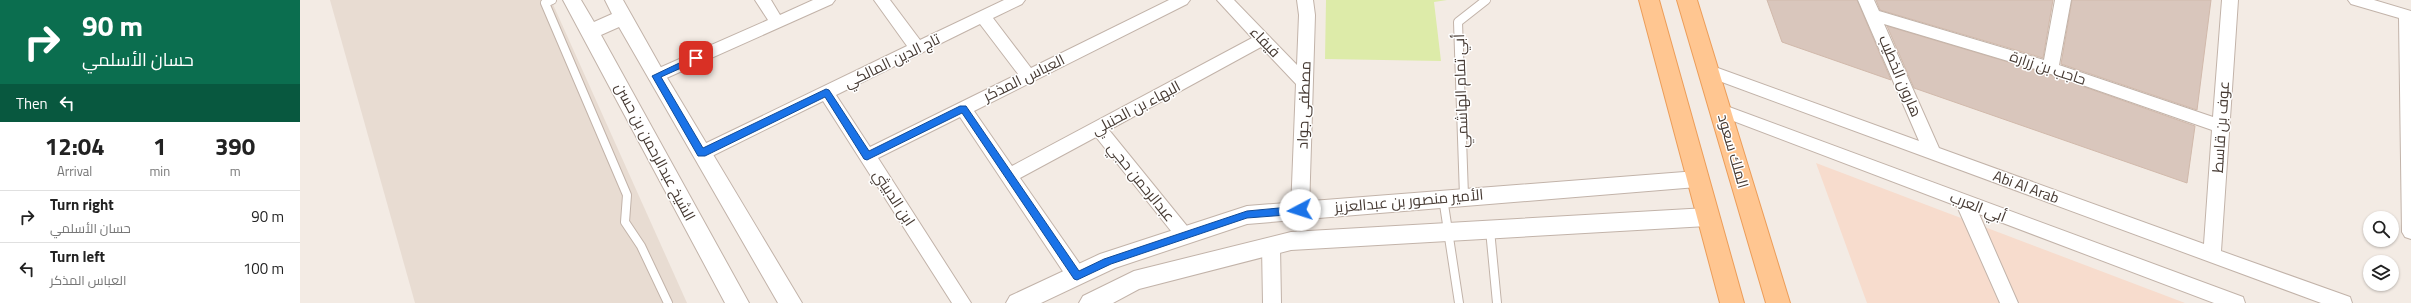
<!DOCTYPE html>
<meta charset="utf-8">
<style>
body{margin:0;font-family:"Titillium Web",Cairo,sans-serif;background:#f6f6f6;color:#222;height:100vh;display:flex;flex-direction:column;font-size:15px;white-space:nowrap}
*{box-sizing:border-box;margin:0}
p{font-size:13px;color:#767676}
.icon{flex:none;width:22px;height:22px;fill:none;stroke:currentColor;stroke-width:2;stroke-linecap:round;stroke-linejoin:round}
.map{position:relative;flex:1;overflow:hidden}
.drawer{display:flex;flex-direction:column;background:#fff;width:300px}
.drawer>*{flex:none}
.banner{background:#0b6e4f;color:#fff;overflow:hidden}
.buttons{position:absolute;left:2063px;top:211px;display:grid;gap:8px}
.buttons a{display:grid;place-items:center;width:36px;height:36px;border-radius:50%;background:#fff;box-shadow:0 1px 3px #0004;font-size:20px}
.pin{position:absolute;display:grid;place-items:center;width:34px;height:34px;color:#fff;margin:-17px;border-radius:8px;box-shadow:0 2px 6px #0006}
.me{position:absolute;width:44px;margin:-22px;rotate:265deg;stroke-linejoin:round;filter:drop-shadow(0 0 3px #0008)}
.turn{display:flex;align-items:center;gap:14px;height:84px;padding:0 16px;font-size:18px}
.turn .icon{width:52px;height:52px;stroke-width:2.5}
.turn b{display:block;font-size:28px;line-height:34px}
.then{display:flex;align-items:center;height:38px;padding:0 16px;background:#0003;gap:8px;font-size:15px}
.eta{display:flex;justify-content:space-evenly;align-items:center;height:68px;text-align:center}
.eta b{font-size:24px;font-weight:700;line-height:28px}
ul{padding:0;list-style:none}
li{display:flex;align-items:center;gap:12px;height:52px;padding:0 16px;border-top:1px solid #e0e0e0}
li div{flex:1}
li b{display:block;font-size:15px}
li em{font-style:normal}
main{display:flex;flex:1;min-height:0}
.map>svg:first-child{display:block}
.residential{fill:#e8dcd2}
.commercial{fill:#f7dccd}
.green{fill:#ddeba9}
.building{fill:#d9c6bc;stroke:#d1b9ab}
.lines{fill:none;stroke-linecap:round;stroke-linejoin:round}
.service-casing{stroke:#c2b3a9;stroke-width:10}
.minor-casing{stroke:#c2b3a9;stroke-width:2}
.tertiary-casing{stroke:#c2b3a9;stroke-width:2}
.primary-casing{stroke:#ec9d59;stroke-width:2}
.service{stroke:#fff;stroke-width:8}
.minor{fill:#fff;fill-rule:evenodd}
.tertiary{fill:#fff;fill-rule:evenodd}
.primary{fill:#ffc691;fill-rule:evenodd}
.route{fill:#1a73e8;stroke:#114b97}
.labels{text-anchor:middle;stroke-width:3;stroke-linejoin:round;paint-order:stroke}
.street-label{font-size:15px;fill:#463a33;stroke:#fff}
</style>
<main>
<section class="drawer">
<div class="banner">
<div class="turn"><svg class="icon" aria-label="right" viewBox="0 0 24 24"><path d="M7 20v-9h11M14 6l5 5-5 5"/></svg><div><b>90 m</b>حسان الأسلمي</div></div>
<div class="then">Then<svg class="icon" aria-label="left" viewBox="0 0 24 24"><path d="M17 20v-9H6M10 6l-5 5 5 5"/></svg></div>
</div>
<div class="eta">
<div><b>12:04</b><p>Arrival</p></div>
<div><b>1</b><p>min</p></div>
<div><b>390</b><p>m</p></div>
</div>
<ul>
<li><svg class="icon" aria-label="right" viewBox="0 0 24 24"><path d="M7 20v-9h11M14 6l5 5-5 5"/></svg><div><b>Turn right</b><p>حسان الأسلمي</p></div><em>90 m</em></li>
<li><svg class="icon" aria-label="left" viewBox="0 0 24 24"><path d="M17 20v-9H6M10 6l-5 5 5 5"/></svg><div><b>Turn left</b><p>العباس المذكر</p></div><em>100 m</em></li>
</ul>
</section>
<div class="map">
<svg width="2111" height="303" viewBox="0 0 2111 303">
<rect width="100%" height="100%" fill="#f3ebe4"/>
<path class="residential" d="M30 0H251L387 303H115Z"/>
<path class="commercial" d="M1516 163 1885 303H1567Z"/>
<path class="green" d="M1026 0H1147L1134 2 1141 61 1025 59Z"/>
<path class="building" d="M1467 0H1557L1591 80 1482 42Z
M1576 0H1753L1743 58 1580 10Z
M1772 0H1911L1897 110 1761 64Z
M1587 26 1745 73 1895 126 1887 183 1614 88Z"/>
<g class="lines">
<defs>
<path id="service" d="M252 0 245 3 327 195 325 222 341 246 368 303
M1164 196 1158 22 1186 0
M1143 198 1159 303
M1190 230 1197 303"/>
<path id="minor" d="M455 0H471L480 15 513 0H535L532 4 362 80 356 82 350 80 348 76 350 72 468 20Z
M574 0H590L620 40 704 0H725L722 4 693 18 731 68 869 0H890L887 4 674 111 712 166 952 38 917 0H934L997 65 999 15 997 0H1013L1015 15 1009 210 1006 215 1000 217 994 215 991 210 996 84 961 47 809 130 891 231 894 236 891 241 885 243 879 241 796 137 720 178 784 270 786 276 784 282 777 284 770 282 660 117 578 158 671 303H652L523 101 408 158 402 160 396 158 393 153 396 148 607 46ZM680 24 718 74 570 147 536 95Z
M1558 0H1574L1579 11 1744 60 1755 0H1771L1759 65 1913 117 1922 0H1938L1921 251 2050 297 2052 303H2021L1403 75 1401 71 1403 67 1409 65 1415 67 1619 141ZM1584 24 1745 72 1912 130 1904 244 1639 148Z
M2048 0H2074L2111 11V239L2105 237 2102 232 2099 18 2051 4Z
M1421 104 1943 297 1945 303H1914L1679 214 1718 303H1700L1657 206 1415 114 1413 110 1415 106Z
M971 239 977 241 980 246 981 303H963L962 246 965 241Z"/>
<path id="tertiary" d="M263 0H281L294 22 312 14 305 0H323L363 71 502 303H478L319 27 301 35 449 303H425Z
M1397 171 1405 173 1408 179 1405 185 1397 187 947 224 815 268 741 303H706L710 296 800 254 947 206Z
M1407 208 1415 211 1418 217 1415 223 1407 226 991 250 839 289 813 303H779L783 296 834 271 991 232Z"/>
<path id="primary" d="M1339 0H1359L1444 303H1420Z
M1377 0H1397L1490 303H1466Z"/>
</defs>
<use href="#service" class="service-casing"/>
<use href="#minor" class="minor-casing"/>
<use href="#tertiary" class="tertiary-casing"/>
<use href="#primary" class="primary-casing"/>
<use href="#service" class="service"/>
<use href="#minor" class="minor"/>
<use href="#tertiary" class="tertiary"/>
<use href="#primary" class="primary"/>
</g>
<path class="route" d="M396 55 401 58 399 60 361 77 403 148 526 89 529 90 569 151 660 106H666L779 271 804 259 947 211 1000 206 1005 210 1000 214 947 218 811 264 777 280 774 279 662 113 567 160 564 159 525 97 405 156H398L352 76Z"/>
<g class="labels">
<g class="street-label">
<text transform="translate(965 42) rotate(46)" y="5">فيفاء</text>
<text transform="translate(592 61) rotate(-26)" y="5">تاج الدين المالكي</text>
<text transform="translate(1748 68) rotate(18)" y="5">حاجب بن زرارة</text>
<text transform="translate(1600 76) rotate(67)" y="5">هارون الخطيب</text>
<text transform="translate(724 78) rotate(-26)" y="5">العباس المذكر</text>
<text transform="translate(1161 91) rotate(-92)" y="5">أبي تمام الهاشمي</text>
<text transform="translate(1004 105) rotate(-88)" y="5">مصطفى جواد</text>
<text transform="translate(836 108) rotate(-28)" y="5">البهاء بن الحنبلي</text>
<text transform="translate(1921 127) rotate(-86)" y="5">عوف بن قاسط</text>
<text transform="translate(1433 151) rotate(74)" y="5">الملك سعود</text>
<text transform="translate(355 152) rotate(62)" y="5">الشيخ عبدالرحمن بن حسن</text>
<text transform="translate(841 182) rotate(51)" y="5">عبدالرحمن حجي</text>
<text transform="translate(1726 187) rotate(20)" y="5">Abi Al Arab</text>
<text transform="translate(594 198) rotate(57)" y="5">ابن الدبيثي</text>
<text transform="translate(1109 201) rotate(-5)" y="5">الأمير منصور بن عبدالعزيز</text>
<text transform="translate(1678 207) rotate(21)" y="5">أبي العرب</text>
</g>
</g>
</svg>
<div class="buttons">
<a><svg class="icon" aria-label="search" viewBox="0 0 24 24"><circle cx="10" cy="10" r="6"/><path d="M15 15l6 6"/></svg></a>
<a><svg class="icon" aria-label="layers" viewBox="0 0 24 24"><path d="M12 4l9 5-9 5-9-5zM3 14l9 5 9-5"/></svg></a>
</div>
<div class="pin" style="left:396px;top:58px;background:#d93025"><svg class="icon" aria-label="arrive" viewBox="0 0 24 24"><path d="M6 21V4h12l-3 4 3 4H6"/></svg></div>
<svg class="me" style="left:1000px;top:210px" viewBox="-20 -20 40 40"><circle r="19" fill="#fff"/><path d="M0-13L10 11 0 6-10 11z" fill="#1a73e8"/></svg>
</div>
</main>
